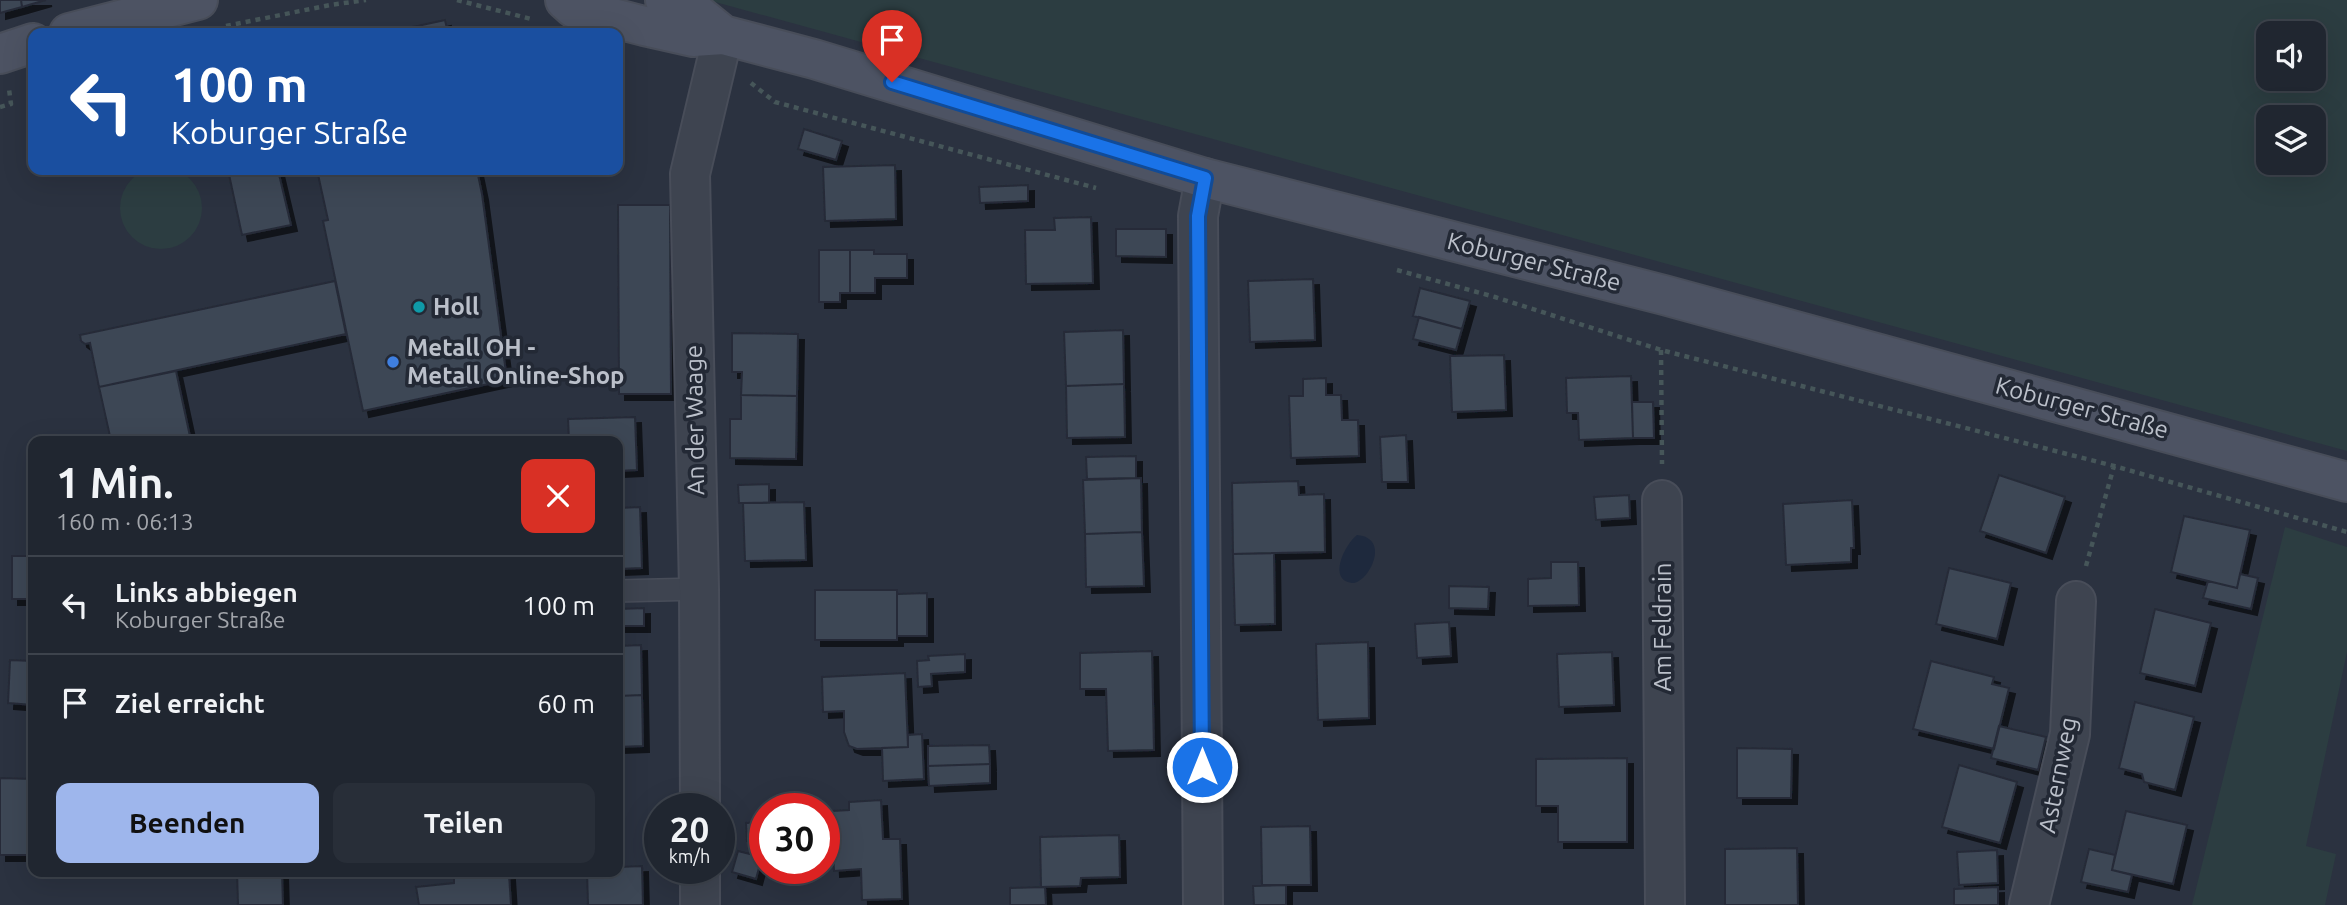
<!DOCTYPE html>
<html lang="de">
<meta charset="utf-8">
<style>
body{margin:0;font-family:Ubuntu,sans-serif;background:#282e38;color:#f1f3f6;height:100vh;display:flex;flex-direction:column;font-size:26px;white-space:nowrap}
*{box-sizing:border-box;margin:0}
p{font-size:23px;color:#a2a5ab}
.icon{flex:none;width:38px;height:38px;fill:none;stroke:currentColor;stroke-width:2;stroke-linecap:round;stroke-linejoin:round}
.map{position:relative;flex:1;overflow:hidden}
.sheet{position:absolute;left:28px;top:436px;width:595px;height:441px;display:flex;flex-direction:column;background:#202630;border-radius:14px;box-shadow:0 7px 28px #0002,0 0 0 2px #3d434c}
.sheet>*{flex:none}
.hud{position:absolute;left:28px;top:28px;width:595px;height:147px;border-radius:14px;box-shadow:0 7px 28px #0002,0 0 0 2px #3d434c;background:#1a4fa0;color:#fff;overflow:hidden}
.controls{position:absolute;left:2256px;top:21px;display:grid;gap:14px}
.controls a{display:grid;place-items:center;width:70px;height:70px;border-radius:14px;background:#202630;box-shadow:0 7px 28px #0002,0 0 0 2px #3d434c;font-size:35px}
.speed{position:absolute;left:644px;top:793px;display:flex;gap:14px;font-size:35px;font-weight:700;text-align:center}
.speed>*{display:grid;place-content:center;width:91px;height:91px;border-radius:50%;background:#202630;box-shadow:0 7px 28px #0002,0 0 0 2px #3d434c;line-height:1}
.speed small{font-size:18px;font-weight:400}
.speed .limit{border:10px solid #d22;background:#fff;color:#111}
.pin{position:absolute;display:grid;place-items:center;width:60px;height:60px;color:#fff;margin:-72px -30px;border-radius:50% 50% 50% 0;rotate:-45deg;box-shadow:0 0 7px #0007}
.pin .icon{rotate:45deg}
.me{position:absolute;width:77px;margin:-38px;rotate:0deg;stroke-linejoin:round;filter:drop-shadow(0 0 5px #0008)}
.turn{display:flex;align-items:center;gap:24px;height:147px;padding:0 28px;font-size:32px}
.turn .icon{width:91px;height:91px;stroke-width:2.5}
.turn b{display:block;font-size:49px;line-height:60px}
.round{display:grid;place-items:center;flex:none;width:74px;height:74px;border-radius:14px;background:#282e38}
.head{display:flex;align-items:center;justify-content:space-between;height:119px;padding:0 28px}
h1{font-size:42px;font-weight:700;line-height:52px}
.button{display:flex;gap:14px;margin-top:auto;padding:14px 28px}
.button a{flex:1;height:80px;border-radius:14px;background:#9eb6ec;color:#111;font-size:28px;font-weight:700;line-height:80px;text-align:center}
.button a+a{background:#282e38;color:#f1f3f6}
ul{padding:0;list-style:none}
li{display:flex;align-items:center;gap:21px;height:98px;padding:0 28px;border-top:2px solid #3d434c}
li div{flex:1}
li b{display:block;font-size:26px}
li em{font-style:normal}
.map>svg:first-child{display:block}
.green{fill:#2c3d41;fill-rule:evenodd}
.water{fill:#1e293d}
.building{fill:#3d4655;stroke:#252b37;stroke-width:2;filter:url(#shadow)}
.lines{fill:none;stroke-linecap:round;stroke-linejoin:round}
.lane-casing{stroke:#484d59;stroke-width:24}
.street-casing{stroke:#484d59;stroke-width:42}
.secondary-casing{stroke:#484d59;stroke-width:42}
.path{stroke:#465659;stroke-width:4.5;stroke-dasharray:5 5;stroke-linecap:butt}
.lane{stroke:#3e4450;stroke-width:21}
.street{stroke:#3e4450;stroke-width:38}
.secondary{stroke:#4d5363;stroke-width:38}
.route-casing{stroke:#114b97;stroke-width:18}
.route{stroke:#1a73e8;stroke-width:12}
.culture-dot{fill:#0f9aa8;stroke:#232935;stroke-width:2.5}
.shop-dot{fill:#3f7fe0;stroke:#232935;stroke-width:2.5}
.labels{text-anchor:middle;stroke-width:7;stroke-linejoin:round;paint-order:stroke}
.street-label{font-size:24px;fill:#bbc0ca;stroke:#232935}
.poi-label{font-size:24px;font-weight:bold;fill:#bbc0ca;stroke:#232935;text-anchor:start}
</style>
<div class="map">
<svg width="2347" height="905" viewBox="0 0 2347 905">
<defs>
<filter id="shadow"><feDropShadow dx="6" dy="6" stdDeviation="0" flood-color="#0009"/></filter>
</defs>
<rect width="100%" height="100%" fill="#2b3240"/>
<path class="green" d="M708 0H2347V451ZM2268 33H2314V79H2268ZM2268 117H2314V163H2268Z
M120 208a41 41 0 1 1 82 0a41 41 0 1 1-82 0Z
M2285 527 2347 547V652L2306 846 2336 854 2325 905H2192Z"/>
<path class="water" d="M1357 535C1392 538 1368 584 1352 583 1327 580 1345 544 1357 535Z"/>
<path class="building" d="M0 0H21L22 7 0 13Z
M21 0H46L22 7Z
M445 20 448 33H385Z
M804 129 842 141 836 160 798 149Z
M895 165 896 219 825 221 823 167Z
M228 170H278L291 225 242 235Z
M317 170H477L482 194 507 380 363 411 323 221 328 220Z
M1028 185V201L980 203 979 187Z
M618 205H670L671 394H619Z
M1091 217 1093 283 1026 284 1025 230H1055L1054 218Z
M1116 229H1166V257L1116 256Z
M819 250H850V293H840V302H819Z
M850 250H874V254H907V278H875V293H850Z
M1313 279 1315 340 1250 342 1248 281Z
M335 281 346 334 99 387 90 343 85 344 81 341 80 335Z
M1420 288 1470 301 1462 329 1413 316Z
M1419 317 1462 329 1456 350 1413 339Z
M1123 330 1124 384 1066 386 1064 332Z
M732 333 798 334 797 396 741 395 742 372H732Z
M1504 355 1506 410 1452 412 1450 356Z
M176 371 191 441H111L99 387Z
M1631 376 1633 438 1579 440 1578 413H1567L1566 378Z
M1326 378V395H1341L1342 420H1358L1359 456 1291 458 1289 396H1303V379Z
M1124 384 1125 437 1067 438 1066 386Z
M741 395 797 396 796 459 730 458V419H741Z
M1632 402H1653L1654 438H1633Z
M635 417 637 470 618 471V441H569L568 419Z
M1406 435 1408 482H1382L1380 437Z
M1136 456V478L1087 479 1086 457Z
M1999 475 2065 497 2046 553 1980 531Z
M1141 478 1142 532 1085 534 1083 480Z
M1298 481 1299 495 1324 494 1325 552 1233 554 1232 483Z
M769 484V503H739L738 485Z
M1629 495 1630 518 1596 520 1594 497Z
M1852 500 1854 548H1851V562L1786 565 1783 504Z
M804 502 806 560 745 561 743 503Z
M640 507 642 568 618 569V508Z
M2184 516 2250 530 2237 588 2171 572Z
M1142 532 1144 586 1086 587 1085 534Z
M1274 553 1275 624 1235 625 1233 554Z
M12 556H33V599H12Z
M1551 562H1578L1579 605 1528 606V579L1551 578Z
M1949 568 2011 583 1997 639 1936 624Z
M2240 574 2258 578 2251 609 2203 598 2208 581 2237 588Z
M1449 586 1489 587 1488 609 1449 608Z
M815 590H897V640H815Z
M927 593V636H897V594Z
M644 608V626H618V609Z
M2155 609 2211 623 2195 686 2140 673Z
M1449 622 1451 656 1417 658 1415 624Z
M1368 642 1369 718 1318 720 1316 644Z
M641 645 642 695 618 696V646Z
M1152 651 1154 750 1108 751 1106 689H1080V653Z
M1612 652 1614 705 1559 707 1557 654Z
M965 654V672L931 674 932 686 918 687 917 661 929 660 928 656Z
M10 660 33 661V705L8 703Z
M1931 661 1994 677 1992 684 2009 688 1994 749 1913 729Z
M905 673 908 747 857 749 849 746 844 732V711L823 712 822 677Z
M642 695 643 746 618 747V696Z
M2135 702 2194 717 2175 790 2144 782 2142 774 2119 768Z
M1999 726 2046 737 2038 770 1991 758Z
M922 734 924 779 883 781 882 748 908 747V735Z
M989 745 990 764 928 766V746Z
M1737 748 1792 749 1791 798H1737Z
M1627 758V842H1558V806H1536V759Z
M990 764V783L929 786 928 766Z
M1959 765 2017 782 2000 843 1942 827Z
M0 778 33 779V855H0Z
M881 800 883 839H900L902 899 862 900 861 869 834 871 831 811 849 810V802Z
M2126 811 2187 825 2173 884 2112 870Z
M765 822V840L747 841 746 823Z
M1310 826 1311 885H1262L1261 827Z
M1119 835 1120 877 1081 878 1080 886 1041 887 1040 837Z
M1797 848 1798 905H1725V849Z
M2089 849 2115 855 2112 870 2132 875 2128 892 2081 882Z
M1997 850 1998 883 1959 885 1957 852Z
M738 851 762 857 756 879 732 872Z
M642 866 643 905H588L587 872H618V867Z
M237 872H282L283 905H238Z
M509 874 511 905H419L416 887 454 883V877Z
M1286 885V905H1254L1253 886Z
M1045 887 1046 905H1010V888Z
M1998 887V905H1954V889Z"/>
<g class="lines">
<defs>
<path id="lane" d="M618 591 699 589"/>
<path id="street" d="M1662 500 1665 905
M700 808 699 589 690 174 723 35
M700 868V905
M1203 905 1198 216 1205 178
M2029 905 2070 734 2076 601"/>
<path id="secondary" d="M565 0 574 8 644 26 693 37 723 35 814 59 1205 178 1664 295 2347 482
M665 0 687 6 723 35
M69 33 198 0
M0 54 33 43"/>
</defs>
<use href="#lane" class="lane-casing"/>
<use href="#street" class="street-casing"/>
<use href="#secondary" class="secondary-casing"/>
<path class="path" d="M457 0 531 19
M226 26 330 5 366 0
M751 83 775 102 1096 188
M0 107 11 104 9 89
M1397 270 1495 297 1661 350 2114 466 2347 532
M1661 350 1662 464
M2086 566 2114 466"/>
<use href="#lane" class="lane"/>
<use href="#street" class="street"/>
<use href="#secondary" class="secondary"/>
</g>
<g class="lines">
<defs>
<path id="route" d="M892 82 1205 178 1198 216 1202 767"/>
</defs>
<use href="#route" class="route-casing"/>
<use href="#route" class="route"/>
</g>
<circle class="culture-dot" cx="419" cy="307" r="7"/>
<circle class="shop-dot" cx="393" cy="362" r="7"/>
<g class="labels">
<g class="street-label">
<text transform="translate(1534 262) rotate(14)" y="8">Koburger Straße</text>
<text transform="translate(2082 408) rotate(15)" y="8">Koburger Straße</text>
<text transform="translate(695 420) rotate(-91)" y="8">An der Waage</text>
<text transform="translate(1663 627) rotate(-90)" y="8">Am Feldrain</text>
<text transform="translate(2058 775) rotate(-79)" y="8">Asternweg</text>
</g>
<g class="poi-label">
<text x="433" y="315">Holl</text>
<text x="407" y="356">Metall OH -<tspan x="407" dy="28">Metall Online-Shop</tspan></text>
</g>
</g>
</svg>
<div class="controls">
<a><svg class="icon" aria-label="sound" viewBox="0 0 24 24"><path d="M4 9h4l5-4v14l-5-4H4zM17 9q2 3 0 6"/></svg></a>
<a><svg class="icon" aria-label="layers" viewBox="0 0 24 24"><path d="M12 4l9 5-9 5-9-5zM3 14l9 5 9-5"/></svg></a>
</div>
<div class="speed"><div>20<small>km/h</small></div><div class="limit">30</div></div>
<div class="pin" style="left:892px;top:82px;background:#d93025"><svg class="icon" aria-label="arrive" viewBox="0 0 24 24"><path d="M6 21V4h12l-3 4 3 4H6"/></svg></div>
<svg class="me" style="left:1202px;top:767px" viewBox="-20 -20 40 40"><circle r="17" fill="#1a73e8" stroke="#fff" stroke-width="3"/><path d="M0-11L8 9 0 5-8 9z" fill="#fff"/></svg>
<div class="hud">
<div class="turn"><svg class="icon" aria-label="left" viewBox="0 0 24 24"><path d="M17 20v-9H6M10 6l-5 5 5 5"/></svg><div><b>100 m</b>Koburger Straße</div></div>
</div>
<section class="sheet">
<div class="head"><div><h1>1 Min.</h1><p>160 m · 06:13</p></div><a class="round" style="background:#d93025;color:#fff"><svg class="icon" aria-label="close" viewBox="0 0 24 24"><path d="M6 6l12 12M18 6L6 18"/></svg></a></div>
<ul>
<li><svg class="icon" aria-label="left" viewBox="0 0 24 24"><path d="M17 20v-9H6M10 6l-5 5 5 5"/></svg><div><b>Links abbiegen</b><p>Koburger Straße</p></div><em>100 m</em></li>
<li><svg class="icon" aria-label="arrive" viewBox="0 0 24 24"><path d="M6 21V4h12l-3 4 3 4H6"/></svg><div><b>Ziel erreicht</b></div><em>60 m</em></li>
</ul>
<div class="button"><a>Beenden</a><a>Teilen</a></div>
</section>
</div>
